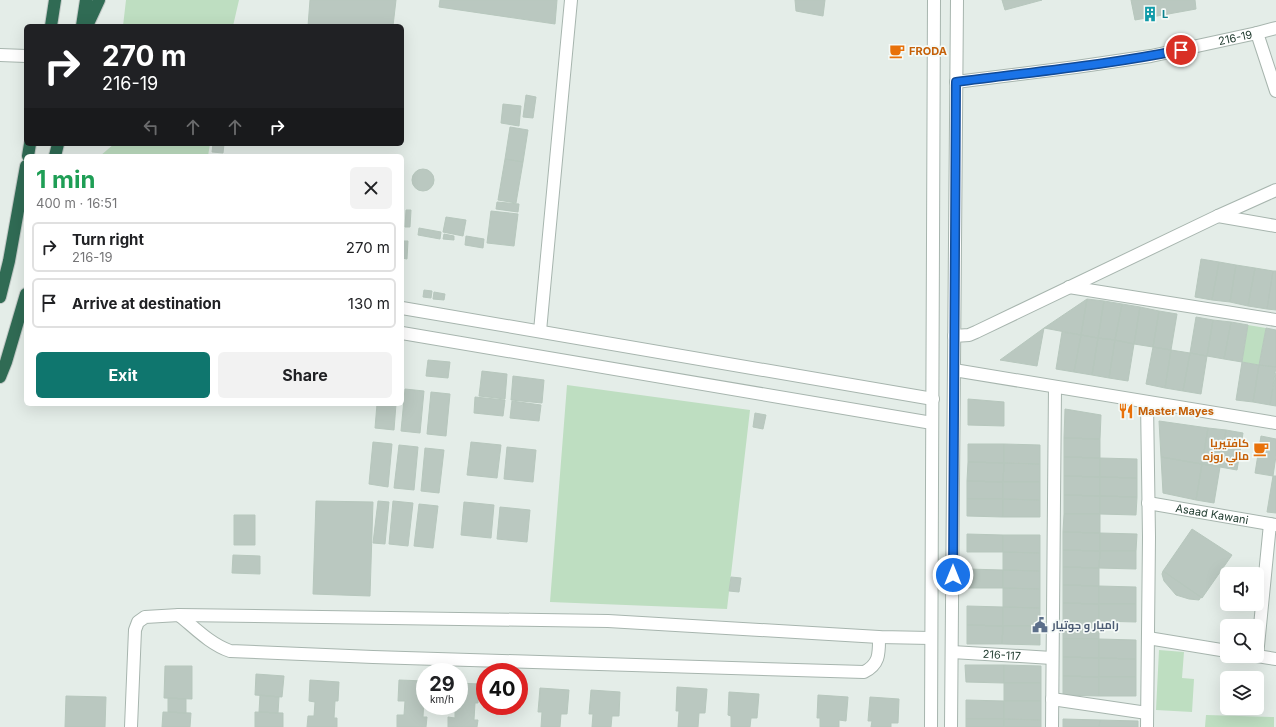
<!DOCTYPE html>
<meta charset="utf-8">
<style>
body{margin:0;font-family:Inter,Cairo,sans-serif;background:#f2f2f2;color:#202124;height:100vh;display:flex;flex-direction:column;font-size:15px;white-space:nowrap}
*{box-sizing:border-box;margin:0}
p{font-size:13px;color:#757577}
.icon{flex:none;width:22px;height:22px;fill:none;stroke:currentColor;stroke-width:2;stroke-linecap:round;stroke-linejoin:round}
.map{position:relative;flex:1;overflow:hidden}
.panel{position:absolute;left:24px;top:154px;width:380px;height:252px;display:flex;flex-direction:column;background:#fff;border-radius:6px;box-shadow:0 4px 16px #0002}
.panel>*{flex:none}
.hud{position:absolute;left:24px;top:24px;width:380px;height:122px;border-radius:6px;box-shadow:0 4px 16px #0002;background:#202124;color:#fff;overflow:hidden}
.tools{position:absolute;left:1220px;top:567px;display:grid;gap:8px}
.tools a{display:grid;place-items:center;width:44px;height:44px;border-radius:6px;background:#fff;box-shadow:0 4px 16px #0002;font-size:20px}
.speed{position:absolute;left:416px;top:663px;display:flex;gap:8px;font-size:20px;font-weight:700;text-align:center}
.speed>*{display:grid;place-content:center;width:52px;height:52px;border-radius:50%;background:#fff;box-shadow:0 4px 16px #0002;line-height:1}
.speed small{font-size:10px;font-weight:400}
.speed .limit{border:6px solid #d22;background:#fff;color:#111}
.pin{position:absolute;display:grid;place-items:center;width:34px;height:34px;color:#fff;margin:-17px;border:2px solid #fff;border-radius:50%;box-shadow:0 1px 4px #0007}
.me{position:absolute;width:44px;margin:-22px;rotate:0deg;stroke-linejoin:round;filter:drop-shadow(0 0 3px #0008)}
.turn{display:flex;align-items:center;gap:14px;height:84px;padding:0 12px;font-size:18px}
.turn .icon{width:52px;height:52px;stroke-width:2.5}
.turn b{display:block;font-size:28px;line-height:34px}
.lanes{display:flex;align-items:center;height:38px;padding:0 12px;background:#0003;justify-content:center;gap:20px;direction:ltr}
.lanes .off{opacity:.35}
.round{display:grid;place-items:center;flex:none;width:42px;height:42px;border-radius:6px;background:#f2f2f2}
.head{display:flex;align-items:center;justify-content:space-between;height:68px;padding:0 12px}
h1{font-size:24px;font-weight:700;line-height:30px;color:#1e9e55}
.primary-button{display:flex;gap:8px;margin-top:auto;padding:8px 12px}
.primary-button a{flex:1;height:46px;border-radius:6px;background:#0f766e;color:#fff;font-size:16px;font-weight:700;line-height:46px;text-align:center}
.primary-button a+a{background:#f2f2f2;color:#202124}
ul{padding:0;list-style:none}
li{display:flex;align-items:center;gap:12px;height:50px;margin:0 8px 6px;padding:0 4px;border:2px solid #e0e0e0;border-radius:6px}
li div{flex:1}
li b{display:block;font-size:15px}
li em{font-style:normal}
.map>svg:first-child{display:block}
.green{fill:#bedec1}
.building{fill:#bac8c0;stroke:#b7c7bd}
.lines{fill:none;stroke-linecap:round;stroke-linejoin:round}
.minor-casing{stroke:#a7b5ae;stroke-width:14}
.highway-casing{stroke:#c2c9c6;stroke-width:14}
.minor{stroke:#fff;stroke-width:12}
.highway{stroke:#306b54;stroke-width:12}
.route-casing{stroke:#114b97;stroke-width:10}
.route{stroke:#1a73e8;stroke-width:7}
.labels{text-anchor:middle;stroke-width:3.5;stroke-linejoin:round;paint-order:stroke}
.culture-label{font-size:11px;font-weight:bold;fill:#0d838f;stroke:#f5faf7;text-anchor:start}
.street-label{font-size:11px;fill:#243f33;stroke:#f5faf7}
.food-label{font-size:11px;font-weight:bold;fill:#c56008;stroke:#f5faf7;text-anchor:start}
.service-label{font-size:11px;font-weight:bold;fill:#4e5e75;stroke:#f5faf7;text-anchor:start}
</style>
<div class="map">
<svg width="1276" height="727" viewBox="0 0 1276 727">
<rect width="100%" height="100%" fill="#e4ede8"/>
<path class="green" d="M126 0H239L233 26H123Z
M114 144H210L208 156H100Z
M1248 325 1266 328 1259 365 1242 362Z
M567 385 750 410 727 609 550 602Z
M1159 650 1184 652 1182 678 1194 679 1192 712 1156 710Z
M1206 715 1274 717V727H1205Z"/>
<path class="building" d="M310 0H396L393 26H308Z
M440 0H557L555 24 439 7Z
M795 0H825L823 16 796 11Z
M1002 0H1042L1005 10Z
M1131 0H1195L1196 9 1135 20Z
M526 95 536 97 533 118 523 117Z
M503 104 521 106 519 126 501 123Z
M510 127 528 130 523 162 505 159Z
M213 144H224L223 153 212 152Z
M505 159 523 162 516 203 498 200Z
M412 180a11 11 0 1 1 22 0a11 11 0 1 1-22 0Z
M497 202 519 204 518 212 496 209Z
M406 210H411L410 227H405Z
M491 211 518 214 514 246 487 243Z
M446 217 466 220 463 236 443 232Z
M419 228 441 232 440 239 418 235Z
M444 234 454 236V240L443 239Z
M466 236 484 239 483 248 465 245Z
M402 241H408L407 259 402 258Z
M1201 259 1219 262 1212 300 1195 297Z
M1219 262 1236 265 1230 302 1212 300Z
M1236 265 1255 268 1248 306 1230 302Z
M1255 268 1273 271 1267 309 1248 306Z
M1273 271H1276V310L1267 309Z
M424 290 432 291 431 298 423 297Z
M434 292 445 294 444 300 433 299Z
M1087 299 1104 301 1098 338 1081 335Z
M1087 299 1081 335 1044 328Z
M1104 301 1122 304 1115 340 1098 338Z
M1122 304 1140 307 1134 344 1115 340Z
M1140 307 1159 311 1153 347 1134 344Z
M1159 311 1177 314 1171 350 1153 347Z
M1196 317 1213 320 1207 356 1190 353Z
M1213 320 1231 322 1224 359 1207 356Z
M1231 322 1248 325 1242 362 1224 359Z
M1044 328 1037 366 1000 360Z
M1266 328 1276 330V367L1259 365Z
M1062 332 1081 335 1074 372 1056 369Z
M1081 335 1098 338 1092 375 1074 372Z
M1098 338 1115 340 1109 378 1092 375Z
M1115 340 1134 344 1128 381 1109 378Z
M1153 347 1171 350 1165 388 1146 384Z
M1171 350 1190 353 1183 391 1165 388Z
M1190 353 1207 356 1201 394 1183 391Z
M428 360 450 362 448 378 426 376Z
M1242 362 1259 365 1253 402 1236 400Z
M1259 365 1276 367 1270 405 1253 402Z
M482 371 507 374 505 399 479 396Z
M1276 373V406L1270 405Z
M513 376 544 380 542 403 511 400Z
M405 389 424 391 420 433 401 431Z
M431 392 450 394 446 436 427 434Z
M475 397 505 400 503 416 474 413Z
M968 399 1004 402V426L968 425Z
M512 401 541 405 539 421 510 418Z
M377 404H396L394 430 375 428Z
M1065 409 1101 415 1100 439 1064 438Z
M755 413 766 415 763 429 753 427Z
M1159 421 1208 428 1202 464 1161 457Z
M1208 428 1226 430 1220 467 1202 464Z
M1226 430 1243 433 1237 470 1220 467Z
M1261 436 1276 439V456L1273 476 1255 473Z
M1064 438 1100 439V458L1064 457Z
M373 442 392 444 388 487 369 484Z
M471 442 501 445 497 478 467 475Z
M968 444H1004V463L968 462Z
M1004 444 1040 445V464L1004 463Z
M399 445 418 447 414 490 394 488Z
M507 447 536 450 533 482 504 479Z
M425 448 444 450 439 493 421 491Z
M1064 457 1100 458V477L1064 476Z
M1161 457 1202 464 1196 500 1163 493Z
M1100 458 1137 459V478L1100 477Z
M968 462 1004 463 1003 482 967 481Z
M1004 463 1040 464V482H1003Z
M1202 464 1220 467 1214 503 1196 500Z
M1064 476 1100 477V496L1064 495Z
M1273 476H1276V513L1267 512Z
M1100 477 1137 478V497L1100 496Z
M967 481 1003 482V499H967Z
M1003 482H1040V500L1003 499Z
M1064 495 1100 496V514H1064Z
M1100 496 1137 497 1136 515 1100 514Z
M967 499H1003V517L967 516Z
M1003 499 1040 500V517H1003Z
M316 501 373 502 370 596 313 594Z
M378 501 389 502 385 544 373 543Z
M393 501 413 503 408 546 389 544Z
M464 502 494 505 491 538 461 535Z
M419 504 438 506 433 548 414 546Z
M500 507 530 510 527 542 497 539Z
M1064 514H1100V533L1063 532Z
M234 515H255V545H234Z
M1192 529 1232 555 1202 598 1163 571Z
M1063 532 1100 533V551L1063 550Z
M1100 533 1137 534 1136 551H1100Z
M967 534 1003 535V552H967Z
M1003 535H1040V553L1003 552Z
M1063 550 1100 551 1099 568 1063 567Z
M1100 551H1136V569L1099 568Z
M1003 552 1040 553V571L1003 570Z
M233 555 260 556V574L232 573Z
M1063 567 1099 568V586L1063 585Z
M967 569 1003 570V588H966Z
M1003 570 1040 571V589L1003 588Z
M1163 571 1201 597 1199 600 1189 599 1176 595 1164 581 1162 574Z
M731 577 741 578 739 592 729 591Z
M1063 585 1099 586V604L1063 603Z
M1099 586 1136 587V604H1099Z
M1003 588 1040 589V608L1003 607Z
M1063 603 1099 604V621H1063Z
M1099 604H1136V622L1099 621Z
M967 606 1003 607V626L967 625Z
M1003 607 1040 608V626H1003Z
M1063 621H1099V639H1063Z
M967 625 1003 626 1002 644H967Z
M1003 626H1040V645L1002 644Z
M1063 639H1099V658L1063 657Z
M1099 639 1136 640V659L1099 658Z
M1063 657 1099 658V677L1063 676Z
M1099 658 1136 659V677H1099Z
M965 665H1004V683L966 682Z
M1004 665 1041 666V683H1004Z
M165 666H192V699L164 698Z
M256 674 284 676 282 697 255 695Z
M1063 676 1099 677V696L1063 695Z
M1099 677H1136V696H1099Z
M310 680 339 682 338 701H335L334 718H337V727H307L308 716H314L315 702 309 701Z
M399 680 425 681 423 717H427L426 727H397V715H404L405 701H398Z
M459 683 479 684 478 703H475L474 720H478L477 727H448V717L455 718V706H459Z
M1004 683H1041V701H1004Z
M677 687 707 689 705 713H699L698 727H678L679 711H676Z
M540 688 569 690 567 714H561L560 727H541L542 712H538Z
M591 690 620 692 619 716H612L611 727H592L593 714H589Z
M729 692 759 694 757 718H751L750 727H731V716L728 715Z
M260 695 279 697 278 713 259 712Z
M818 695 848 697 846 721 839 720V727H820V718H817Z
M66 696 106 697 105 727H65Z
M870 697 899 699 898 723H891V727H871L872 721H868Z
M168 698 186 699V713L168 712Z
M966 700 1004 701V719H966Z
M1004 701H1041V720L1004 719Z
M163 712 191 713 190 727H162Z
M255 712 283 713V727H255Z
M966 719H1004V727H966Z
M1004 719 1041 720V727H1004Z
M1063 719 1100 720 1099 727H1063Z
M1100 720 1138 721V727H1099Z"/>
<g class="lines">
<defs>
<g id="minor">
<path d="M1257 33 1276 91"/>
<path d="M0 55 26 56"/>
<path id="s1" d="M956 82 1076 67 1151 56 1257 33 1276 28"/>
<path d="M1218 216 1276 226"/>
<path d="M1069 287 1276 320"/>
<path d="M402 308 933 399"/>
<path d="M540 331 571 0"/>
<path d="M402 333 932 423"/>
<path d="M954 336 969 335 976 332 1218 216 1276 190"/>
<path d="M954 370 1276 423"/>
<path id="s2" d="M1148 503 1276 525"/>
<path d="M179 615C195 628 210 644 230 651L373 657 864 672C880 664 879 653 879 637"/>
<path d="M1148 638 1227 651"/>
<path id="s3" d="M952 652 1052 658"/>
<path d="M1257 656 1270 524"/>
<path d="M1257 656 1276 659"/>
<path d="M1052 699 1147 713"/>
<path d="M131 727 135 630 138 622 145 617 179 615 608 621 879 637 931 638"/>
<path d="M931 727 934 0"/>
<path d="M951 727 957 0"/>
<path d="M1052 727 1055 387"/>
<path d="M1147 727 1149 537 1147 402"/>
</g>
<path id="highway" d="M51 26 55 0
M82 26 86 0
M87 26 99 0
M28 156 30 144
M55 156 58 144
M0 297 9 261 26 166
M0 377 6 362 26 294"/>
</defs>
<use href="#minor" class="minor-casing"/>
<use href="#highway" class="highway-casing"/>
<use href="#minor" class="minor"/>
<use href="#highway" class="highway"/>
</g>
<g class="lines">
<defs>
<path id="route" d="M953 575 956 82C1031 72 1107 65 1181 50"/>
</defs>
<use href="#route" class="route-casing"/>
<use href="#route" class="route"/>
</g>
<defs>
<symbol id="building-bare" viewBox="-9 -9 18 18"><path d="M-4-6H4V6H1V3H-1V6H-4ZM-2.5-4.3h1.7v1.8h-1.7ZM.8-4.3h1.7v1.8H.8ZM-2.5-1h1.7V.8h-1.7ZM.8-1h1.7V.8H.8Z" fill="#0f9aa8" stroke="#f5faf7" stroke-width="2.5" paint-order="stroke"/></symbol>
<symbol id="cafe-bare" viewBox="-9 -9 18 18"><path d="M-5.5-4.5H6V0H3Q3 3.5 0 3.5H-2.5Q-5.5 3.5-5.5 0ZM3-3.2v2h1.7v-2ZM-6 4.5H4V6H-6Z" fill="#e8710a" stroke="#f5faf7" stroke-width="2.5" paint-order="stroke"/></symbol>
<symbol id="restaurant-bare" viewBox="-9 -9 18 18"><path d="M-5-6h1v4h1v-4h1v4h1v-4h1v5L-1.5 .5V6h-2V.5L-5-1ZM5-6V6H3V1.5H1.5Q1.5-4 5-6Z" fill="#e8710a" stroke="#f5faf7" stroke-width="2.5" paint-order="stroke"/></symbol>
<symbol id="civic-bare" viewBox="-9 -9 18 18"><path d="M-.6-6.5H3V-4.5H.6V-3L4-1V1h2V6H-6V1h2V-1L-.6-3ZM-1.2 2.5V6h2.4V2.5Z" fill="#5c6f8a" stroke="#f5faf7" stroke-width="2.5" paint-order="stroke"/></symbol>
</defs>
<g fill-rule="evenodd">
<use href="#building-bare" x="1139" y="3" width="22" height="22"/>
<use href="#cafe-bare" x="886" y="40" width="22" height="22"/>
<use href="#restaurant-bare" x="1115" y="400" width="22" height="22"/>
<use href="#cafe-bare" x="1250" y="438" width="22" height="22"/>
<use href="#civic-bare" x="1029" y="614" width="22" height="22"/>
</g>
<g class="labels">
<g class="culture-label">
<text x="1162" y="18">L</text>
</g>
<g class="street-label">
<text dy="4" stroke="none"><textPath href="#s1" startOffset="283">216-19</textPath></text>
<text dy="4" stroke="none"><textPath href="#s2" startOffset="65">Asaad Kawani</textPath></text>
<text dy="4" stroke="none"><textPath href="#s3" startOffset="50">216-117</textPath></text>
</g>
<g class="food-label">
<text x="909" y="55">FRODA</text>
<text x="1138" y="415">Master Mayes</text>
<text x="1249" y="447" text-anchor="end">كافتيريا<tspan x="1249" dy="13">مالي روزه</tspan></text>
</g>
<g class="service-label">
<text x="1052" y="629">رامیار و جوتیار</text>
</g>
</g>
</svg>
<div class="tools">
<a><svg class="icon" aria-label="sound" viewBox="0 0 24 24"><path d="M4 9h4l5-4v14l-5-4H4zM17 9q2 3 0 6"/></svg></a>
<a><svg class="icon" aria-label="search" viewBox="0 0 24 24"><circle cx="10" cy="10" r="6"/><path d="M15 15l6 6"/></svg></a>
<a><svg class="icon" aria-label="layers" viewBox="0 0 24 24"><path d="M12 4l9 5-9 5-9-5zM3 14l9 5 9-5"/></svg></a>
</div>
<div class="speed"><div>29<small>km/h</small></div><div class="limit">40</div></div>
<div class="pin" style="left:1181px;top:50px;background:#d93025"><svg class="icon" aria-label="arrive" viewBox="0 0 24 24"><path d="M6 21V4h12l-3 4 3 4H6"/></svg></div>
<svg class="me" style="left:953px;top:575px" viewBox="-20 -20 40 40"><circle r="17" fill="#1a73e8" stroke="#fff" stroke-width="3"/><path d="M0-11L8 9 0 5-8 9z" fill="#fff"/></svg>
<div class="hud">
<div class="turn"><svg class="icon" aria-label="right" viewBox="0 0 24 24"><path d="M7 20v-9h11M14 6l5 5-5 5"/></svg><div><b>270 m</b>216-19</div></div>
<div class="lanes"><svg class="icon off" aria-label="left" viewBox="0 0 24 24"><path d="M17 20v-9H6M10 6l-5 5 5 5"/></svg><svg class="icon off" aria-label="ahead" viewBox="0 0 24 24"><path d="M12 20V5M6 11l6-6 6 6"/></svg><svg class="icon off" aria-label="ahead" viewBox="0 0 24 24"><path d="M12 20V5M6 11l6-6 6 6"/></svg><svg class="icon" aria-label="right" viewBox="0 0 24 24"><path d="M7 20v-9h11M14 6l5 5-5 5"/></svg></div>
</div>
<section class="panel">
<div class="head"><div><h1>1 min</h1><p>400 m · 16:51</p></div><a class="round"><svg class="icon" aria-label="close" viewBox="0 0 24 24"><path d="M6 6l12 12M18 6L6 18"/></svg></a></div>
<ul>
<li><svg class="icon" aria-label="right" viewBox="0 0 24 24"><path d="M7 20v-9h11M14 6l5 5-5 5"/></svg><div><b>Turn right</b><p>216-19</p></div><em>270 m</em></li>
<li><svg class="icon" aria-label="arrive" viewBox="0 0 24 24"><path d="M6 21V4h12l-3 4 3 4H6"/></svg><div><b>Arrive at destination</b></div><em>130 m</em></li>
</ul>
<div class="primary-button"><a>Exit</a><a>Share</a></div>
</section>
</div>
